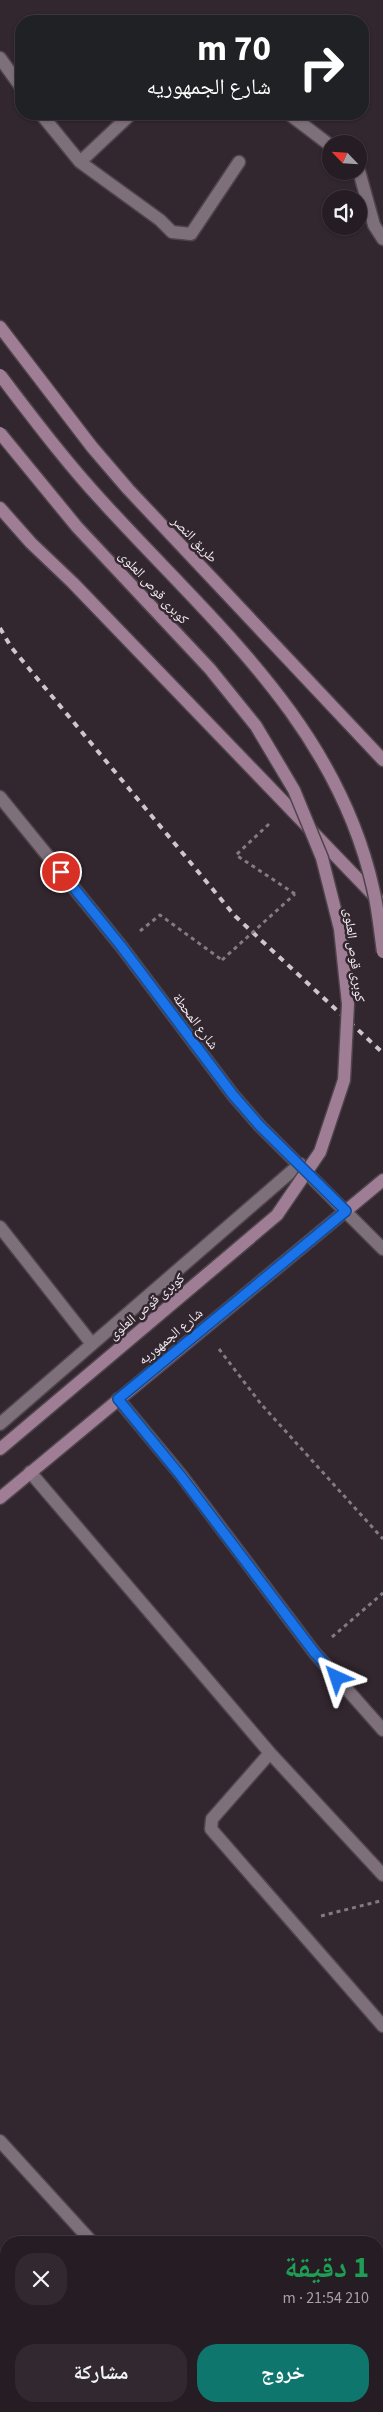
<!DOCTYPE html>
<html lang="ar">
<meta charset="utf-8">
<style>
body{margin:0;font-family:"Source Sans 3","Noto Naskh Arabic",sans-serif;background:#322930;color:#f1f3f6;direction:rtl;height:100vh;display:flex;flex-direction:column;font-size:19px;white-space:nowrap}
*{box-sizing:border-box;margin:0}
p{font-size:16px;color:#a4a1a6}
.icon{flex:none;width:28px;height:28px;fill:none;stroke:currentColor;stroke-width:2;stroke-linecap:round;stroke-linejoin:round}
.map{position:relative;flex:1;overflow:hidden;direction:ltr}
.drawer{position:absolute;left:0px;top:2236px;width:384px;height:176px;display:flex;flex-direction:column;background:#261c23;border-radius:20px 20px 0 0;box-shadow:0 1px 4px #0004,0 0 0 1px #423a41;direction:rtl}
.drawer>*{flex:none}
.hud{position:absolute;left:15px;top:15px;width:354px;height:105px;border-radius:20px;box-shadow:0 1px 4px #0004,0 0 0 1px #423a41;direction:rtl;background:#202124;color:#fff;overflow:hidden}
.needle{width:32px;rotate:295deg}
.controls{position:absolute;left:322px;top:135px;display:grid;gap:10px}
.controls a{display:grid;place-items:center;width:45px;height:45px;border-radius:50%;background:#261c23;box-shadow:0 1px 4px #0004,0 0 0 1px #423a41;font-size:25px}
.pin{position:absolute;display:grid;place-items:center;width:42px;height:42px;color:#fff;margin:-21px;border:2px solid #fff;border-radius:50%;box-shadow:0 1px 5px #0007}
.me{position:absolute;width:55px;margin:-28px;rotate:318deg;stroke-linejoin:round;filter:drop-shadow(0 0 4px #0008)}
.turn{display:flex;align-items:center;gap:18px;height:105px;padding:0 15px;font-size:22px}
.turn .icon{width:65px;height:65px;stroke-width:2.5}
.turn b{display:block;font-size:35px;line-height:42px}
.round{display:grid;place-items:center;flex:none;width:52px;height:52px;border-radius:20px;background:#322930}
.head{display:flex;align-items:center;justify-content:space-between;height:85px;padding:0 15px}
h1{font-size:30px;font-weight:700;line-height:38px;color:#1e9e55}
.button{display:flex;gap:10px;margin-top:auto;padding:10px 15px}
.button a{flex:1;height:58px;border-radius:20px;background:#0f766e;color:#fff;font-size:20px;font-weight:700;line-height:58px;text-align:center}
.button a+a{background:#322930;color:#f1f3f6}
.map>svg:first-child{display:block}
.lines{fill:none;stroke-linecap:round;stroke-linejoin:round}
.street-casing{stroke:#4e444b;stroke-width:15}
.secondary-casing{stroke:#4e444b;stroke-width:15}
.path{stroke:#847a82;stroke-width:3;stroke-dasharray:4 4;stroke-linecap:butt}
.street{stroke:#7e707a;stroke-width:12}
.secondary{stroke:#9e7d95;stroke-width:12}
.rail{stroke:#cec6cc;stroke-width:4;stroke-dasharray:6 6;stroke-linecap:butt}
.secondary-bridge-casing{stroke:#4e444b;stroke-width:15;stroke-linecap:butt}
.path-bridge{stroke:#847a82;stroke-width:3;stroke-dasharray:4 4;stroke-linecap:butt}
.secondary-bridge{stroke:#9e7d95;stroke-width:12}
.route-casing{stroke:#114b97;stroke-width:12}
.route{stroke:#1a73e8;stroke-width:9}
.labels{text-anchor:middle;stroke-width:5;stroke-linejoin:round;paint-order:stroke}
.street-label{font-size:14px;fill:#f2eaf0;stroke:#32262f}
</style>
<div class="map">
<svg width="383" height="2412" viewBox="0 0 383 2412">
<rect width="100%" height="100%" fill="#32262f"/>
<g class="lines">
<defs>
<path id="street" d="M0 58 21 87
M41 114 80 162 131 114
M289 114 331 146
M80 162 160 220 172 232 191 234 239 162
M359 171 374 225 383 239
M0 797 121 946 233 1095 260 1126 383 1249
M0 1227 92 1344
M118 1399 181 1475 314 1652 383 1730
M0 1424 300 1164
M30 1472 270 1753 383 1875
M270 1753 212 1819 211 1829 383 2026
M0 2141 92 2242
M0 2370 6 2377
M32 2406 37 2412
M240 2406 245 2412"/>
<path id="secondary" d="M0 327 92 447 128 489 383 760
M0 508 31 543 73 583 383 905
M0 1449 218 1265
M0 1498 383 1180"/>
</defs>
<use href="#street" class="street-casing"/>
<use href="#secondary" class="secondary-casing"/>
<path class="path" d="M269 824 236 855 295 894
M140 931 160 915 222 960
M219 1349 261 1404 383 1539
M332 1637 383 1593
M321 1916 380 1901"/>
<use href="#street" class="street"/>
<use href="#secondary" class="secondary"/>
<path class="rail" d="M0 628 11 647 235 916 383 1053"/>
<defs>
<path id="secondary-bridge" d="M0 375C33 418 65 461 102 501 210 620 336 723 373 888 378 909 380 931 383 952
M0 433 77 527 210 669 256 726 294 790 322 858 340 929 348 1004 344 1080 320 1152 277 1215 218 1265"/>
</defs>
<use href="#secondary-bridge" class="secondary-bridge-casing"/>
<path class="path-bridge" d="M222 960 295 894"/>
<use href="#secondary-bridge" class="secondary-bridge"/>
</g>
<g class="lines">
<defs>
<path id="route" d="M61 872 121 946 233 1095 260 1126 346 1211 118 1399 181 1476 314 1652 337 1678"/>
</defs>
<use href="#route" class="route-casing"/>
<use href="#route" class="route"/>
</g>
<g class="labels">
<g class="street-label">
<text transform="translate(195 539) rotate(46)" y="5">طريق النصر</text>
<text transform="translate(154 587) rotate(47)" y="5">كوبرى قوص العلوى</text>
<text transform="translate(355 955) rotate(83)" y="5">كوبرى قوص العلوى</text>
<text transform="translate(196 1021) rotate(53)" y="5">شارع المحطة</text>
<text transform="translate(146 1306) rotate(-40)" y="5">كوبرى قوص العلوى</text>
<text transform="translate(170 1336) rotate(-40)" y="5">شارع الجمهوريه</text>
</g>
</g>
</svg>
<div class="controls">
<a><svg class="needle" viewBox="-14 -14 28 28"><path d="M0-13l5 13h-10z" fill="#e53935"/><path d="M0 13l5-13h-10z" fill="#a4a1a6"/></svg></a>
<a><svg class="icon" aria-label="sound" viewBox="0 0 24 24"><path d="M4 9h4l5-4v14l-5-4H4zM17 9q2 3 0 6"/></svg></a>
</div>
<div class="pin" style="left:61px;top:872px;background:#d93025"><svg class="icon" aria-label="arrive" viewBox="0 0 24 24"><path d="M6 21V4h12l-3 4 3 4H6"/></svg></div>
<svg class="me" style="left:337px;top:1678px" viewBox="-20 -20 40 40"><path d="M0-17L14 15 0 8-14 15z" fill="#1a73e8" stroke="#fff" stroke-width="4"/></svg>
<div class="hud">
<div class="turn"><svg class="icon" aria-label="right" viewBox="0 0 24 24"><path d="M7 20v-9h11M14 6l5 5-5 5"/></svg><div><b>70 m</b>شارع الجمهوريه</div></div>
</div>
<section class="drawer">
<div class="head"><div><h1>1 دقيقة</h1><p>210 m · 21:54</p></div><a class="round"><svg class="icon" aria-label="close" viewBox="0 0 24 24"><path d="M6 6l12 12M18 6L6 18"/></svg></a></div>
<div class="button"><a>خروج</a><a>مشاركة</a></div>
</section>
</div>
